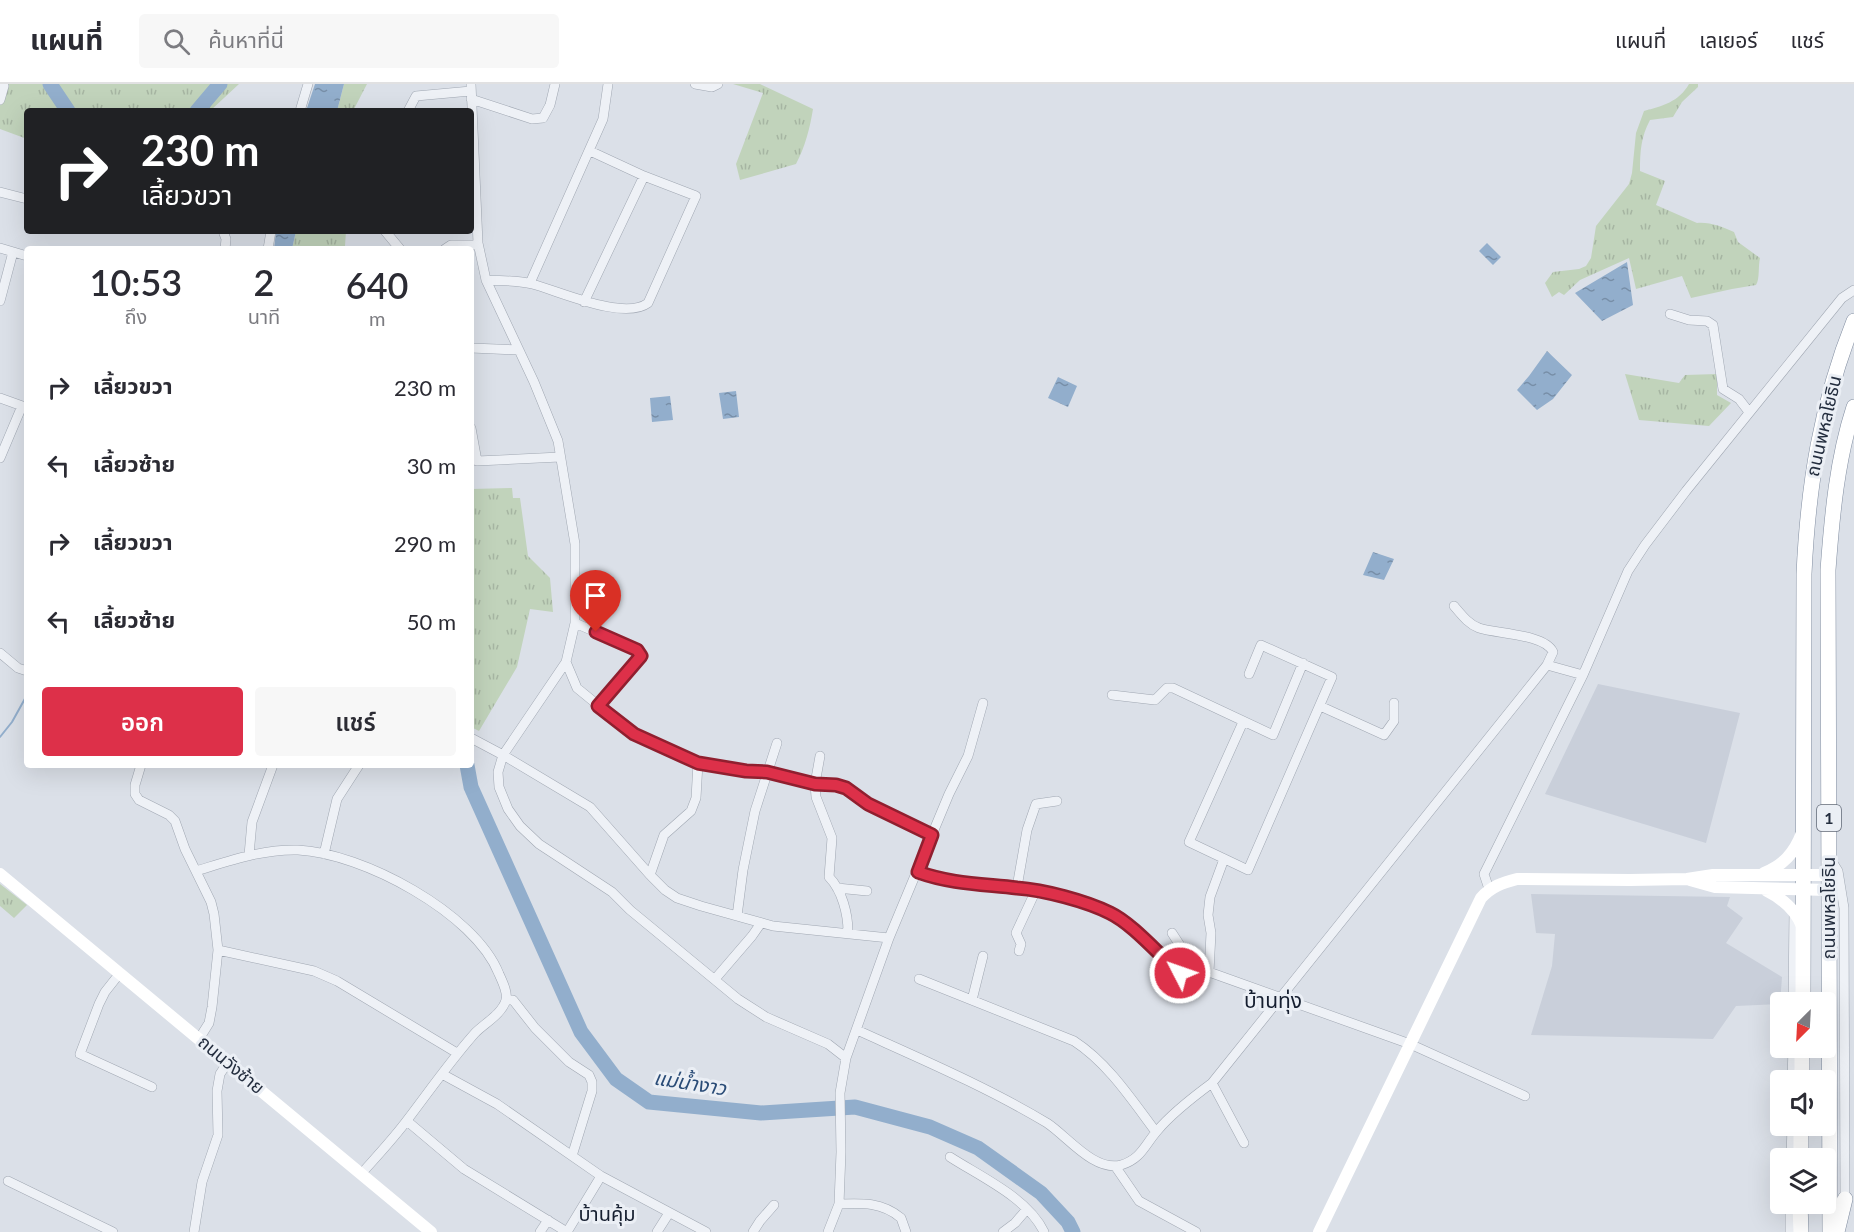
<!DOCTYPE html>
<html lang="th">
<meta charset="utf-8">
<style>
body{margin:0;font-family:Lato,"Noto Sans Thai",sans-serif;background:#f7f7f7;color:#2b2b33;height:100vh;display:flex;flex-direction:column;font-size:22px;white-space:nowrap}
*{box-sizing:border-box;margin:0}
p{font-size:20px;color:#7c7c81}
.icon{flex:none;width:33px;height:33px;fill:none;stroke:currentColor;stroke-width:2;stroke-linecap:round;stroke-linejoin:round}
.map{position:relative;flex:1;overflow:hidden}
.sheet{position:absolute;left:24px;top:162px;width:450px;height:522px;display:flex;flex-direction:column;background:#fff;border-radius:6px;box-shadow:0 6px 24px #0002}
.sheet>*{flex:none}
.guide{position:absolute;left:24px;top:24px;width:450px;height:126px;border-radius:6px;box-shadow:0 6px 24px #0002;background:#202124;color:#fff;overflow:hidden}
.needle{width:39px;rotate:204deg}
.fabs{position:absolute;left:1770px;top:908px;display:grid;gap:12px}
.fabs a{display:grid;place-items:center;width:66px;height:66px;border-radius:6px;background:#fff;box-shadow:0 6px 24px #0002;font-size:30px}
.pin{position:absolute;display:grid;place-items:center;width:51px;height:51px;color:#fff;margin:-62px -26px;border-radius:50% 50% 50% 0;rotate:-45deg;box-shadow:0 0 6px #0007}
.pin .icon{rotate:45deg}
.me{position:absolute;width:66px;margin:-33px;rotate:311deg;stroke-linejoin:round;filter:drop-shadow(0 0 4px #0008)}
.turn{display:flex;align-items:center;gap:21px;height:126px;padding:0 18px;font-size:27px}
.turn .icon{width:78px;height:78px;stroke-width:2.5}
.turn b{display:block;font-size:42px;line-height:51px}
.eta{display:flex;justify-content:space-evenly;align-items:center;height:102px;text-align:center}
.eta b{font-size:36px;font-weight:600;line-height:42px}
.cta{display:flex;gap:12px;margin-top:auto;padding:12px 18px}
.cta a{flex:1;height:69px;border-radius:6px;background:#dd3049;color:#fff;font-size:24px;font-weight:600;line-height:69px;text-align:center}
.cta a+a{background:#f7f7f7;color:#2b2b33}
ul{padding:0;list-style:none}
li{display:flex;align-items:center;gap:18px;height:78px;padding:0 18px}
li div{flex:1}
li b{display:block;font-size:22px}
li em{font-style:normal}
header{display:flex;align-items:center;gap:36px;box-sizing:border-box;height:84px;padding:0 30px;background:#fff;border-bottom:2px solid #e1e1e2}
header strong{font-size:28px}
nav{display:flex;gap:33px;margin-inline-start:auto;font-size:21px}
.search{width:420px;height:54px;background:#f7f7f7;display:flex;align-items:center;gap:15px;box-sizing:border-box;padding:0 21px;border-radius:6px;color:#7c7c81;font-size:22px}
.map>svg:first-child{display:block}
.built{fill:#c9cfda}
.grass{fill:url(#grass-tufts)}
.water{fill:url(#water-ripples)}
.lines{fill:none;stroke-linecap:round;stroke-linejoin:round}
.stream{stroke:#92aecc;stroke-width:2}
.river{stroke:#92aecc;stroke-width:15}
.minor-casing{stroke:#a0a7b2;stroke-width:10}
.trunk-casing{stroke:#818da0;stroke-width:16}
.minor{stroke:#eef1f6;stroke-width:9}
.secondary{stroke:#fff;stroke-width:12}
.trunk{stroke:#fff;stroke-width:15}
.route-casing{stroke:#901f2f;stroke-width:15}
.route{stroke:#dd3049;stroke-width:10}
.labels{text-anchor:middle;stroke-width:6;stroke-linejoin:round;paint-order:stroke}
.shield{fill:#ebeff5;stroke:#606876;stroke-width:1.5}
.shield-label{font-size:16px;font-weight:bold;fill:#242e3f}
.street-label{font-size:18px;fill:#242e3f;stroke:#ebeff5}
.water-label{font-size:20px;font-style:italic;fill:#2a4c77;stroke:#ebeff5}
.neighbourhood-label{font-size:20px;fill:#161f30;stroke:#ebeff5}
.quarter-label{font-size:21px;fill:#161f30;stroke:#ebeff5}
</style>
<header>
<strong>แผนที่</strong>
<div class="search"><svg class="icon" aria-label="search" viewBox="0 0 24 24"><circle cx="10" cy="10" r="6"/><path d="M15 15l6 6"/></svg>ค้นหาที่นี่</div>
<nav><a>แผนที่</a><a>เลเยอร์</a><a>แชร์</a></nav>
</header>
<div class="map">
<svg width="1854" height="1148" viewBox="0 0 1854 1148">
<defs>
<pattern id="grass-tufts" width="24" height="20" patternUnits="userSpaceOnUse" patternTransform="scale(1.5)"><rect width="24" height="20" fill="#c1d3bb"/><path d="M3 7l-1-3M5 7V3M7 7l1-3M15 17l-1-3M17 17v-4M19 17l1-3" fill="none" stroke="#a6b5a2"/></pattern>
<pattern id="water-ripples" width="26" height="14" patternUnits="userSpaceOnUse" patternTransform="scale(1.5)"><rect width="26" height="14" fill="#92aecc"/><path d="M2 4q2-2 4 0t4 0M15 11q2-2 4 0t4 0" fill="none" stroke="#778ea7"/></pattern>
</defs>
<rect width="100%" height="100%" fill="#dbe0e8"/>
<path class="built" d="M1598 600 1740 629 1706 759 1545 710Z
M1531 810 1730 813 1727 822 1743 834 1726 859 1782 893 1780 920 1736 922 1713 955 1531 951 1552 882 1555 850 1536 849Z"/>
<path class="grass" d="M0 0H239L210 27H27V55L0 45Z
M344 0H367L353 27H337Z
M733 0H760L813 25C810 44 805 63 796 80L740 96 736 80 763 9Z
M1689 0H1698V3L1682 18 1673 33 1650 36C1641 53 1640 67 1640 87L1665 97 1656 121 1697 139C1711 138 1722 143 1734 148L1738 158 1760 174C1758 182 1760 195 1756 201L1732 205 1691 214 1682 192 1636 205 1629 174 1580 196 1564 211 1559 208 1552 213 1545 199 1553 188 1579 185 1586 182 1591 174 1596 142 1629 100 1632 89 1636 49 1644 27C1662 22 1679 18 1689 0Z
M296 147H346L345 162 352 165H292Z
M1625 290 1679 299 1685 291 1717 290V311L1731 319 1709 342 1639 336Z
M512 404 513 414H520L528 472 550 494 553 528 530 525 517 583 479 647 471 643V405Z
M0 800 27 821 14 834 0 822Z"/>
<path class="water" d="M315 0H344L337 27H306Z
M276 147H296L292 165H274Z
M1487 159 1501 173 1493 181 1479 167Z
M1627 178 1633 221 1602 237 1575 209Z
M1547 267 1572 291 1553 315 1537 326 1517 306 1529 292Z
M1058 293 1077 302 1068 323 1048 314Z
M736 307 739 333 723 335 719 309Z
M670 312 673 336 652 338 650 314Z
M1373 468 1394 475 1384 496 1363 491Z"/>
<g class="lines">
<path class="stream" d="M0 653 12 638 27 611"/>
<path class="river" d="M50 0 68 27
M197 27 220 0
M467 681 471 703 581 948 616 995 649 1018 761 1029 855 1023 930 1043 978 1064 1041 1109 1068 1138 1073 1148"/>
<defs>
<path id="minor" d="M471 0 478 159 486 196 534 298 558 357 575 460V539L566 578 503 671 498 688 499 703 508 725 520 742 539 760 612 808 630 826 738 915 766 933 828 960 846 974
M695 0 712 3 718 0
M471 15 532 35 543 34 550 21 555 0
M0 16 4 2
M300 27 308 0
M408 27 416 12 471 7
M0 108 27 115
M223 147 226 155 225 165
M385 147 400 165
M0 164 27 172
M268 165 271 147
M445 165 451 161H478
M486 196C501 197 518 196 532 200 559 207 624 237 648 219L696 112 644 92 590 67
M530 199 603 35 608 0
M0 217 13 168
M584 218 644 92
M1670 230 1689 236 1707 237 1713 241 1723 305 1739 315 1749 328
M471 264 519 266
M0 314 25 323
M471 344 477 377 560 373
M0 374 22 322
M1454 522C1461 530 1468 540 1479 544 1497 550 1545 550 1553 568L1547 581
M575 539 637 566 641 572 599 622 634 650 698 679 746 687 767 688 815 700 836 701 846 704 868 720 932 751
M0 569 18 584 27 587
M566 578 577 604 599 622
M1112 611 1155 616 1167 604H1173L1273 651 1303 579
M1320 622 1384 651 1394 637V619
M1243 638 1189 758 1248 786 1332 593 1261 561 1249 590
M471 654 503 671 590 723 650 791 665 806 677 814 701 822 773 842 889 854
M820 672 815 700 816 713 832 754 829 793C842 806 848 830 848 848
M141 681 135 701V710L139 716 169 731 175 737 185 765 211 818 214 830 218 866 212 923 209 939 199 955
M324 770 337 715 359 681
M249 771 252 738 273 681
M1830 774 1838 787 1844 824 1845 1118
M196 787C229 777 262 765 298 766 362 769 475 829 499 890 502 897 508 908 506 916 502 930 485 939 475 949 451 976 430 1006 408 1035 394 1054 377 1072 361 1090
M918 788C951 800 983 800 1017 803 1044 806 1086 817 1110 829 1133 840 1160 872 1180 889L1191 891 1209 888 1410 960 1525 1012
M650 791 664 751 691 727 696 714 698 679
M1017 803 1027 746 1036 720 1057 717
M837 804 867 807
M1489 805 1484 790 1583 591 1628 487 1645 461 1686 407 1842 214 1854 206
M737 832 743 786 755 727 777 659
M1172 849 1183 866 1209 881
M218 866 314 887 337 897 457 969
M1019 867 1021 860 1016 849 1036 806
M1209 888 1211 849 1208 831 1210 813 1224 775
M120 889 105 908 99 920 80 970 152 1003
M715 895 752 852 761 839
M919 895 1074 957C1108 979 1132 1016 1156 1048
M506 916H513L535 944 569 978 589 991 592 998V1007L572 1072
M972 916 983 872
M1793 918 1794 827
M857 946C921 975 987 1003 1047 1039 1067 1052 1094 1088 1121 1081 1141 1075 1144 1062 1157 1047 1172 1029 1193 1013 1212 999L1547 581 1583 591
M442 990 497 1020 601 1092 706 1148
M1792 996 1793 963
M1212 999 1244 1059
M407 1037 464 1085 567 1148
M950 1073C981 1093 1028 1114 1044 1148
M1791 1074 1792 1041
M1115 1082 1139 1117 1196 1148
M8 1097 113 1148
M839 1120C862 1119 882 1118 901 1134L906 1148
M194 1148 202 1098 218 1051 217 1007 220 990 228 978
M540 1148 548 1136
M567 1148 601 1092
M657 1148 669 1129
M753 1148 760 1137 774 1121
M828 1148 839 1120 841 1068 840 1009 846 974 889 854 949 710 968 672 983 619
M1003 1148 1015 1139 1027 1125
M1790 1148V1119"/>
<path id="trunk" d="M1803 918 1804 490C1808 402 1821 319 1854 237
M1802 996V963
M1801 1074V1041
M1800 1119 1801 1148
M1830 1148 1828 486C1832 432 1837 375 1854 323
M1837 1148 1845 1115"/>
</defs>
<use href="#minor" class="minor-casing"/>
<use href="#trunk" class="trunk-casing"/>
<use href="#minor" class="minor"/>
<path class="secondary" d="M1764 789C1783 781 1794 770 1802 749
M0 790 431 1148
M1690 796 1715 803 1829 806
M1767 807C1783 815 1795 825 1802 842
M1319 1148 1481 814C1492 802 1502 799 1517 795L1630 796 1687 795 1713 791H1829"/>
<use href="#trunk" class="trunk"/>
</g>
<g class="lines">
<defs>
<path id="route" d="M596 548 637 566 641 572 598 622 634 650 698 679 746 687 767 688 815 700 836 701 846 704 868 720 932 751 918 788C951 800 983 800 1017 804 1044 806 1086 817 1110 829 1133 840 1160 872 1180 889"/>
</defs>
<use href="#route" class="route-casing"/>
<use href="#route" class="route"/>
</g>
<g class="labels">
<rect class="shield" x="1817" y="721" width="24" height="26" rx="4.5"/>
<g class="shield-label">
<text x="1829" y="740">1</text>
</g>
<g class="street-label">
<text transform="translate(1824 342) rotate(-77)" y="6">ถนนพหลโยธิน</text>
<text transform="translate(1829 824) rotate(-90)" y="6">ถนนพหลโยธิน</text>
<text transform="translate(231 981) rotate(40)" y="6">ถนนวังซ้าย</text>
</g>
<g class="water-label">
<text transform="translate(690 999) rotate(9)" y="7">แม่น้ำงาว</text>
</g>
<g class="neighbourhood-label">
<text x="607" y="1137">บ้านคุ้ม</text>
</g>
<g class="quarter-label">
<text x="1273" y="924">บ้านทุ่ง</text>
</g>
</g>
</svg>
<div class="fabs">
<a><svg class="needle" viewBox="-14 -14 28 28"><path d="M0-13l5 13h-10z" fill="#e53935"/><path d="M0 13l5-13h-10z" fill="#7c7c81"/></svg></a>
<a><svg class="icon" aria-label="sound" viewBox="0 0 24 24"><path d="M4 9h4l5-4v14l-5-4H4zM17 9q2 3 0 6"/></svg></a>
<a><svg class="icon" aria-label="layers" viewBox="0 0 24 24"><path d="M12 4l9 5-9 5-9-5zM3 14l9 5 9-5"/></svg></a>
</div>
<div class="pin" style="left:596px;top:548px;background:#d93025"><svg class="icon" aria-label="arrive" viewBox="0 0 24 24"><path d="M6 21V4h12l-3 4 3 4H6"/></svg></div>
<svg class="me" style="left:1180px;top:889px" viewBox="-20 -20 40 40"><circle r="17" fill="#dd3049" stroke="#fff" stroke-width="3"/><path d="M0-11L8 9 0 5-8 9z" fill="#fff"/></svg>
<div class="guide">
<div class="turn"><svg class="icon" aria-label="right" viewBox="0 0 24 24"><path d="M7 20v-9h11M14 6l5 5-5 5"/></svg><div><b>230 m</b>เลี้ยวขวา</div></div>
</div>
<section class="sheet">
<div class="eta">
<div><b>10:53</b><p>ถึง</p></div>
<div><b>2</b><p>นาที</p></div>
<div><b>640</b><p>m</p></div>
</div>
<ul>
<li><svg class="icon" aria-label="right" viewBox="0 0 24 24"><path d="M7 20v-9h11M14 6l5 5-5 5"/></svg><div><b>เลี้ยวขวา</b></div><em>230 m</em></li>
<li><svg class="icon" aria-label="left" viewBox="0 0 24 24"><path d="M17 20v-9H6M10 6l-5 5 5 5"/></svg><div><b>เลี้ยวซ้าย</b></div><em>30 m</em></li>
<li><svg class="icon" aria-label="right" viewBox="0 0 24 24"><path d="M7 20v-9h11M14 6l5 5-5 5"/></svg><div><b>เลี้ยวขวา</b></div><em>290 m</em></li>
<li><svg class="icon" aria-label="left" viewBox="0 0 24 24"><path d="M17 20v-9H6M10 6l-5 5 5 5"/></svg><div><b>เลี้ยวซ้าย</b></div><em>50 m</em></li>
</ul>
<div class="cta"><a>ออก</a><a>แชร์</a></div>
</section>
</div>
